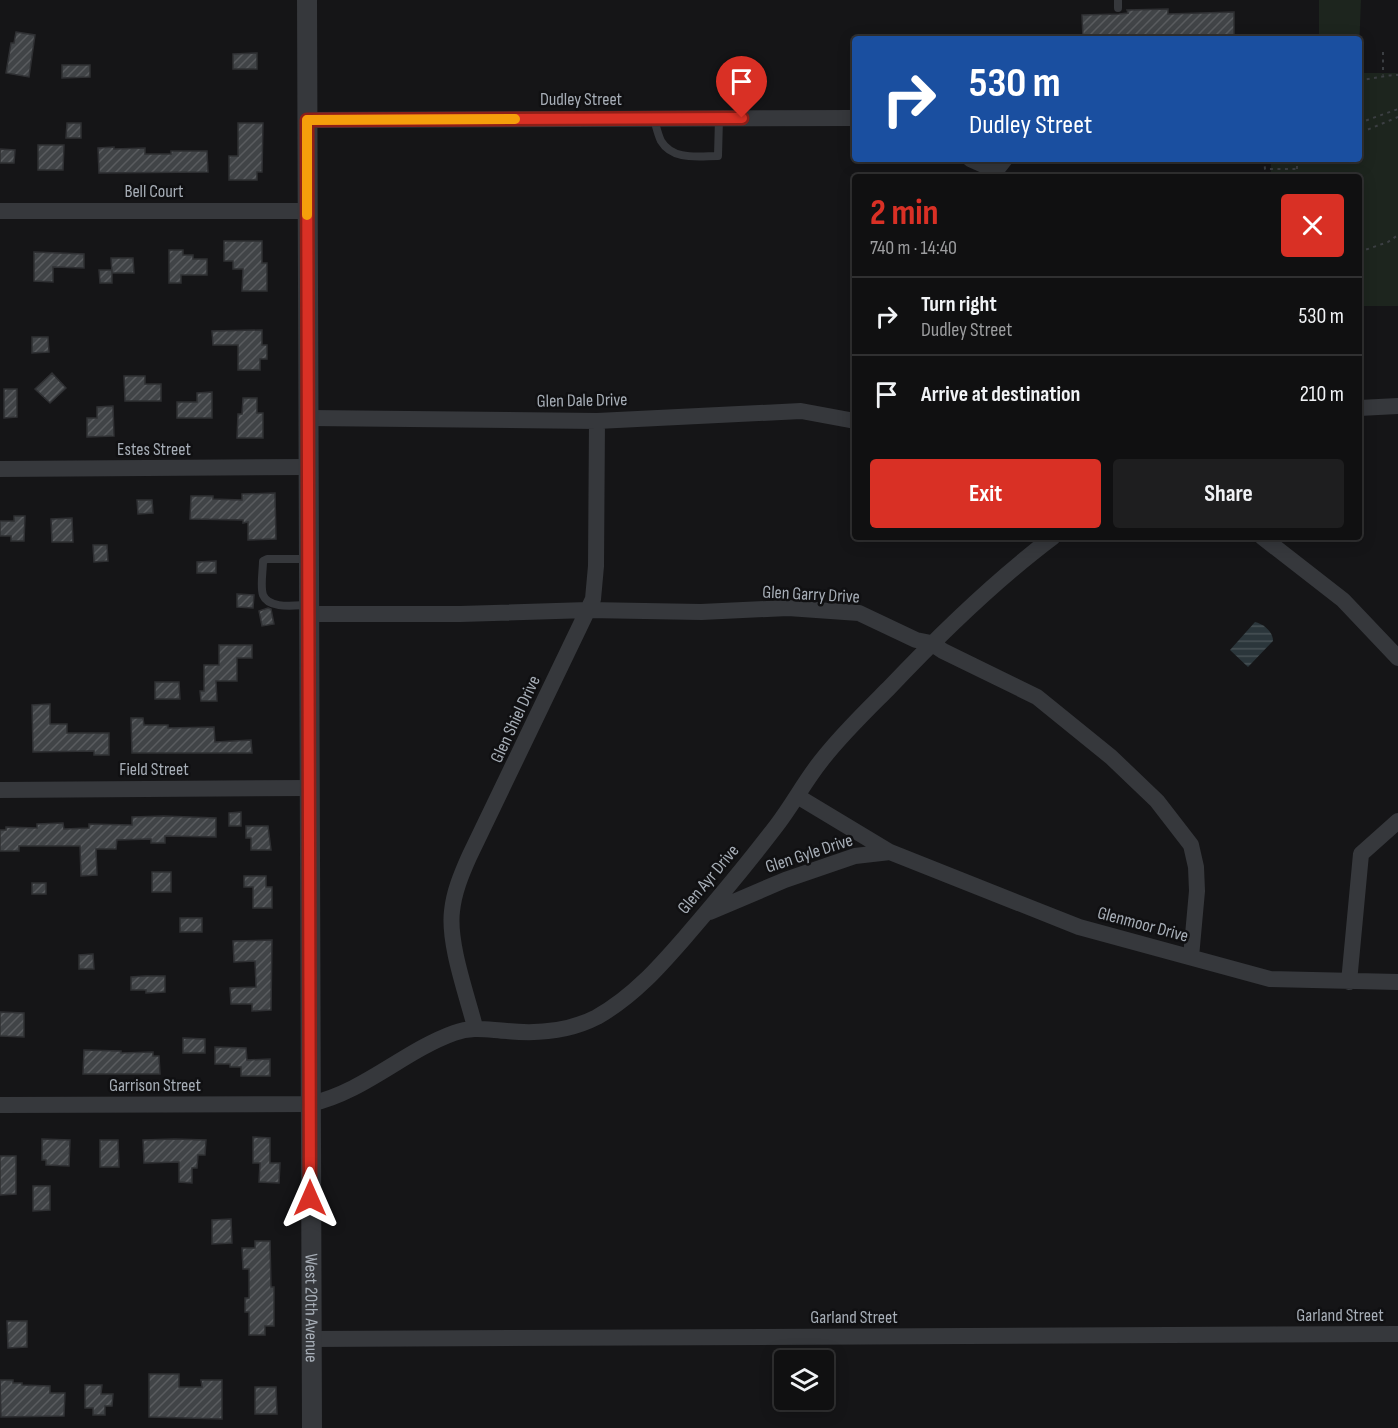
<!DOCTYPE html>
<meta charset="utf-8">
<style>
body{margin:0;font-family:"Sofia Sans Condensed",sans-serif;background:#1e1e1f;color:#f1f3f6;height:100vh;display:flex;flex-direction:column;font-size:22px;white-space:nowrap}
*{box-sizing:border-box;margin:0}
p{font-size:20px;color:#9c9d9f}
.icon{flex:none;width:33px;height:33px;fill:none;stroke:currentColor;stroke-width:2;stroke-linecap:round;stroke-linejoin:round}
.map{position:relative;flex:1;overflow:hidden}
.details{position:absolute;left:852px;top:174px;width:510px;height:366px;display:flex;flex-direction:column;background:#101011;border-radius:6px;box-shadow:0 3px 15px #0003,0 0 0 2px #303031}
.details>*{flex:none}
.guide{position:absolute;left:852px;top:36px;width:510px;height:126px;border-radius:6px;box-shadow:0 3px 15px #0003,0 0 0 2px #303031;background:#1a4fa0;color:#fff;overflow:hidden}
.buttons{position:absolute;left:774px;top:1350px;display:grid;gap:12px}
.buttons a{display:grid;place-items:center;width:60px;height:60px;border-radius:6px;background:#101011;box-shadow:0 3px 15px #0003,0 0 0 2px #303031;font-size:30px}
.pin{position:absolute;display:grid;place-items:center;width:51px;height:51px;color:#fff;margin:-62px -26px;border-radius:50% 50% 50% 0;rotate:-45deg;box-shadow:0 0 6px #0007}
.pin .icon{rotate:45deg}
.me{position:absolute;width:66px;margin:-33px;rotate:0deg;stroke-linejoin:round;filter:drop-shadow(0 0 4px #0008)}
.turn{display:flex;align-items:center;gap:21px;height:126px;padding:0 18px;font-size:27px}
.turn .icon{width:78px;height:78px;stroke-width:2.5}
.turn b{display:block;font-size:42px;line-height:51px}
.round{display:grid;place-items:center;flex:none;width:63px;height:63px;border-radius:6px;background:#1e1e1f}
.summary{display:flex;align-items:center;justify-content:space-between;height:102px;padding:0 18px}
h1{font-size:36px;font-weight:700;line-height:45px;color:#d93025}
.cta{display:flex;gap:12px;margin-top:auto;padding:12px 18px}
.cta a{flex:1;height:69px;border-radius:6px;background:#d93025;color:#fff;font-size:24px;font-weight:700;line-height:69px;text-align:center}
.cta a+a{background:#1e1e1f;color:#f1f3f6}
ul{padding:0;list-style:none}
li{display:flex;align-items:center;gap:18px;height:78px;padding:0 18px;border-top:2px solid #303031}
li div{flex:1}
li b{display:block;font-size:22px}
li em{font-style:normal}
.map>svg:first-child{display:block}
.green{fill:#1d251e}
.water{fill:url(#water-rules)}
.building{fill:url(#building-hatch);stroke:#2f3033;stroke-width:1.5}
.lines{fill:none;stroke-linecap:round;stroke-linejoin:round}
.path{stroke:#3c3f43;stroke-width:2;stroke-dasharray:3 4.5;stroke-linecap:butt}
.service{stroke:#36383c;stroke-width:8}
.minor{stroke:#36383c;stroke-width:16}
.tertiary{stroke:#36383c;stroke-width:20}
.route-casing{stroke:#8d1f18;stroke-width:15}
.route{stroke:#d93025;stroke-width:10}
.slow{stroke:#f59e0b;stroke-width:10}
.labels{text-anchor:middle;stroke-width:5;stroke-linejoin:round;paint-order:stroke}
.street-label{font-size:18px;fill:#a7aeb7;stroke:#101012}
</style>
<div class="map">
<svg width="1398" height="1428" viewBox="0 0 1398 1428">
<defs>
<pattern id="water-rules" width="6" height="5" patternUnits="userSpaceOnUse" patternTransform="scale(1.5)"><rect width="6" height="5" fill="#2b363b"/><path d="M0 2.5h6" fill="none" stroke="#475155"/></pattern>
<pattern id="building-hatch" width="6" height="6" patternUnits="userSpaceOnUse" patternTransform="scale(1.5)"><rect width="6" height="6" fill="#414447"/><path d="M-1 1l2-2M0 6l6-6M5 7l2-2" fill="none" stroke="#5a5c5f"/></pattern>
</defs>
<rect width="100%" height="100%" fill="#151517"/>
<path class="green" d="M1319 0H1361L1359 51V39H1319Z
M1359 73H1398V306H1359V177H1222V175H1271V159H1359Z"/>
<path class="water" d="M1255 622C1264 624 1273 632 1273 641L1248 667 1230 650Z"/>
<path class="building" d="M1168 9V14L1234 12V38L1083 39 1082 15 1119 14 1128 13 1127 10Z
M16 32 35 35 29 77 6 73 11 43H14Z
M257 53V69H233V54Z
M62 65H90V77L62 78Z
M67 123H81V138H66Z
M238 123H263L262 172H257V180H229V156H238Z
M38 145H64L63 170H38Z
M114 147V149L145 148V154H171V151H207L208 172 99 173 98 148Z
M0 149 15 150 14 163H0Z
M224 241H262V263H267V291H242L243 269H233V261H224Z
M169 250H183V255H193V259H207V275H181V283H169Z
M34 252 84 254V268L53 267V282L34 281Z
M111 258H133L134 273H112Z
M99 270H112V283H100Z
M262 330V345H267V359H260V370H238V345H213L212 331Z
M32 337H48L49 352 32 353Z
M52 373 66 388 50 403 35 389Z
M124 376H145V384H161V401H125Z
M4 389H17V417L4 418Z
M212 392V418H177V402H197V393Z
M243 398H257V413H263V438H237L238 414H242Z
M113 406 114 436 87 437V418H97V407Z
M275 493 276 539 248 540V522L243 523V520L190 519 191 496H213V499L242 500V494Z
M137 500H152L153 513 138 514Z
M14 516H25L24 541H11V536H0V521H14Z
M72 518 73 542H52L51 519Z
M93 545H107L108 561 94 562Z
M216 561V573H197V562Z
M237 594 254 595 253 608 237 607Z
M268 608 271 609 274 624 262 626 259 611Z
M219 645H252V658H237V681H216L217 701H201L200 691H204V665H219Z
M155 682H179L180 699H155Z
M50 704V724H67V733H109V755H94V751L33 752 32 705Z
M131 718H143L144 725H168V728L214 727 215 742 251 740 252 753H132Z
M241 812V826H229V813Z
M164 816 216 818V837L165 836V843H151V839L117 840 116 849H96L97 875 81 876 80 846H19V851H0V830H6V827L37 828V824L63 823 64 829 89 828V824L132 825V817Z
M246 826H268L271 850H251V838H246Z
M152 872H171V892H152Z
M244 876H266V887H272V908H253V887H244Z
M32 883H46V894H32Z
M180 918H202V932H180Z
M272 940 271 1010 252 1011V1004H231L230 988 256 987 255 961 234 962 233 941Z
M93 954 94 969H79V955Z
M145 976H165V992L146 993V990H131V977Z
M0 1012 24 1013V1037L0 1036Z
M183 1038 205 1039V1053H183Z
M215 1047 246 1048 247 1060 270 1059V1076H241V1067H230V1064H215Z
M84 1050 121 1051V1053L153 1052V1056H159L160 1074H83Z
M253 1137 270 1138V1163H280L279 1183 259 1182 260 1163H253Z
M42 1139 70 1140 69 1166 46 1165V1160H42Z
M175 1139 206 1140 205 1155H198L197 1168H192V1183L179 1182V1162L144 1163 143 1140Z
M100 1140H118L119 1167H100Z
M0 1156H16V1194L0 1195Z
M33 1186H50V1210L33 1211Z
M231 1219 232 1243 212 1244V1220Z
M255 1241H270L271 1287H274V1326H265V1335H249V1312H245V1298H249V1269H243L242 1248H255Z
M7 1321H27V1347L8 1348Z
M149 1374H179V1387H202L201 1380H222V1419L149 1417Z
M0 1380H13V1383H22V1385L50 1386V1393H65L64 1416 1 1417Z
M85 1385H102L101 1394H113L112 1406H105V1415H93V1408H85Z
M255 1387H276L277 1414H255Z"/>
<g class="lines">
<path class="path" d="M1383 52V75
M1359 80C1373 79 1384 75 1398 75
M1359 123 1398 109
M1359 124 1362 132 1398 117
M1264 159 1265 169H1297V177
M1297 169V159
M1359 252 1388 242 1398 235"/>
<path class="service" d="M1118 0V8
M654 119C656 126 658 135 661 141 673 161 699 156 718 156L719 118
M308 559H267L263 561C263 571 260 586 263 595 269 610 297 605 308 605"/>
<path class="minor" d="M307 120 855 118
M970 159 990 168H998L1005 159
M0 211H307
M1359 408 1398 406
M309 418 597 421 801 411 855 421
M0 469 309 467
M1262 537 1343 600 1398 658
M309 614H460L588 610 701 612 788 608 859 613 916 640 931 643 943 651 1037 697 1111 757 1157 801 1191 845 1196 867 1197 891 1191 957
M0 790 309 788
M797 796 890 852 1079 927 1270 979 1398 982
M710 912 785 880 855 856 890 852
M1349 982 1361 854 1398 821
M475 1027C467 995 448 944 452 911 454 892 461 875 469 857L593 599 596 566 597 421
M0 1105 310 1104C364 1092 404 1051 454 1033 473 1026 488 1030 507 1031 537 1034 570 1031 597 1017 634 996 660 966 687 935 718 899 748 863 777 825 793 804 805 781 821 761 841 735 865 712 888 689 940 634 993 582 1053 537
M311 1339 1398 1334"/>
<path class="tertiary" id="s1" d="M307 0 312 1428"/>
</g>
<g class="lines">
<defs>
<path id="route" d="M310 1198 307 120 742 118"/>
</defs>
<use href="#route" class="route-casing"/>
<use href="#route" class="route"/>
<path class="slow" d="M307 215V120L515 119"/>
</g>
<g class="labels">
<g class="street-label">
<text x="581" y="105">Dudley Street</text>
<text x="154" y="197">Bell Court</text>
<text transform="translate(582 400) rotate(-1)" y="6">Glen Dale Drive</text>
<text x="154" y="455">Estes Street</text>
<text transform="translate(811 594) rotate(3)" y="6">Glen Garry Drive</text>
<text transform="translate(515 719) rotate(-65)" y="6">Glen Shiel Drive</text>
<text x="154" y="775">Field Street</text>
<text transform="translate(809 853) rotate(-18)" y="6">Glen Gyle Drive</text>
<text transform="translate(708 879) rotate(-50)" y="6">Glen Ayr Drive</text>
<text transform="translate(1143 924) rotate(15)" y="6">Glenmoor Drive</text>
<text x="155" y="1091">Garrison Street</text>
<text dy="6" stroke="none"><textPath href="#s1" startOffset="1308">West 20th Avenue</textPath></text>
<text x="1340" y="1321">Garland Street</text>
<text x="854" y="1323">Garland Street</text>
</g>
</g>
</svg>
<div class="buttons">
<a><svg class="icon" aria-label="layers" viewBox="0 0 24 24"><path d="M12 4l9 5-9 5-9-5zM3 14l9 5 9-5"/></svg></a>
</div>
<div class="pin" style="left:742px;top:118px;background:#d93025"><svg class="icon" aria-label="arrive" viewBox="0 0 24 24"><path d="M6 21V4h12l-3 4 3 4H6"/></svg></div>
<svg class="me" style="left:310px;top:1198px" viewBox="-20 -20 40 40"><path d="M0-17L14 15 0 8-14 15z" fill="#d93025" stroke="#fff" stroke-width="4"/></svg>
<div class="guide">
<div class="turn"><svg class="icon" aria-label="right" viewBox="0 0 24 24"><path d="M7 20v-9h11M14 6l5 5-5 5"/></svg><div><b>530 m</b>Dudley Street</div></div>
</div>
<section class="details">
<div class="summary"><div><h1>2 min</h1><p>740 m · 14:40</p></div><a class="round" style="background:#d93025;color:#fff"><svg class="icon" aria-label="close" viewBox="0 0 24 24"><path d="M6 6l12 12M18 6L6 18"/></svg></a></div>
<ul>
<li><svg class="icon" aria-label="right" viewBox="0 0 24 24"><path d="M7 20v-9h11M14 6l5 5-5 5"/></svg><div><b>Turn right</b><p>Dudley Street</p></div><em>530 m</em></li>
<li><svg class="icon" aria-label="arrive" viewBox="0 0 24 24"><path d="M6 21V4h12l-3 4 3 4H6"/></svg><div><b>Arrive at destination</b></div><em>210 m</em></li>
</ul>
<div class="cta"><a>Exit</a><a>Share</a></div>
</section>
</div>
